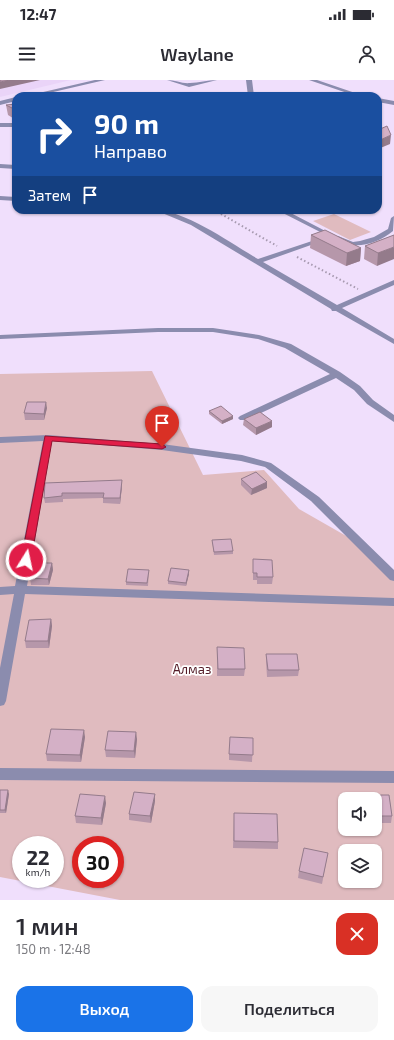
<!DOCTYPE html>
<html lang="ru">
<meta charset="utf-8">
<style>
body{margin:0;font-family:"Exo 2",sans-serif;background:#f7f7f7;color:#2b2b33;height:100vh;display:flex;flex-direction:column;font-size:15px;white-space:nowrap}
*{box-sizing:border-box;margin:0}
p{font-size:13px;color:#7c7c81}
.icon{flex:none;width:22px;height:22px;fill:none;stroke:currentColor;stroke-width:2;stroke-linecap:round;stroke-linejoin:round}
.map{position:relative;height:820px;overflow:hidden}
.side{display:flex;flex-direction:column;background:#fff;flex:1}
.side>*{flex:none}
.top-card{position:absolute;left:12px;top:12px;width:370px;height:122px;border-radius:12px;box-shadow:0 1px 3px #0004;background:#1a4fa0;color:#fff;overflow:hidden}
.buttons{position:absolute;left:338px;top:712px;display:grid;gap:8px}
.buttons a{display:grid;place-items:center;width:44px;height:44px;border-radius:8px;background:#fff;box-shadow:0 1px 3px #0004;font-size:20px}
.speed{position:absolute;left:12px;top:756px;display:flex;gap:8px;font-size:20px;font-weight:700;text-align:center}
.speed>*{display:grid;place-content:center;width:52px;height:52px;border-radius:50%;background:#fff;box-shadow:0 1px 3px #0004;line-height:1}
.speed small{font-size:10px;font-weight:400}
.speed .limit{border:6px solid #d22;background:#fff;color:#111}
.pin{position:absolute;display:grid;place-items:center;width:34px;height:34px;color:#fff;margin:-41px -17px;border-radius:50% 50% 50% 0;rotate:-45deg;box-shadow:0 0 4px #0007}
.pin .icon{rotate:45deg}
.me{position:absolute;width:44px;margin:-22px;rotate:10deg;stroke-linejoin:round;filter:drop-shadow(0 0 3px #0008)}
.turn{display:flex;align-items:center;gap:14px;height:84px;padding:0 16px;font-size:18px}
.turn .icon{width:52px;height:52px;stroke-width:2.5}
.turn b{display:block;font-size:28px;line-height:34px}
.then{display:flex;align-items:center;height:38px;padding:0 16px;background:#0003;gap:8px;font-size:15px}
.round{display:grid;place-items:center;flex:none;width:42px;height:42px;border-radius:12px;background:#f7f7f7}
.head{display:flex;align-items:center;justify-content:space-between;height:68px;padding:0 16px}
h1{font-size:24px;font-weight:600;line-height:30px}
.cta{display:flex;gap:8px;margin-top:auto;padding:8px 16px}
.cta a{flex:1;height:46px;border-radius:12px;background:#1a73e8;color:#fff;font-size:16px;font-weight:600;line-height:46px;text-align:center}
.cta a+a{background:#f7f7f7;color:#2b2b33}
.status{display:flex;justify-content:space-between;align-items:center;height:28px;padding:0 20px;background:#fff;direction:ltr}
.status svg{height:11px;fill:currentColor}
header{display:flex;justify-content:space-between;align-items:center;height:52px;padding:0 16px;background:#fff;font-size:18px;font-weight:600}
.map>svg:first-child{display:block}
.built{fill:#ead4f8}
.green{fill:#e0bbbf;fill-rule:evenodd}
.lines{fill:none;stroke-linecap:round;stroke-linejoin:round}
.path{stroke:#a79ab0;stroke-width:2;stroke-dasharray:1.5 2.5;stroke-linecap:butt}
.minor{fill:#8b8cae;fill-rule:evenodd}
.wall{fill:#b697aa}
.shaded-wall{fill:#947b8b}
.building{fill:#d4b0c6;stroke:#947b8b}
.route{fill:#e11d48;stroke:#92132f}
.labels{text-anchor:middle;stroke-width:3.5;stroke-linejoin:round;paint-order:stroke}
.near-park-label{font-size:13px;fill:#541d28;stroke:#fff}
</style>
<div class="status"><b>12:47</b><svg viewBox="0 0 49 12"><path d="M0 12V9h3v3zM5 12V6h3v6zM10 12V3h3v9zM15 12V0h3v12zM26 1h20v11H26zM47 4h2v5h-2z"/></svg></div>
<header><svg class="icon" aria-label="menu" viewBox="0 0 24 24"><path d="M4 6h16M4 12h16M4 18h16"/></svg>Waylane<svg class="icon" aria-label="person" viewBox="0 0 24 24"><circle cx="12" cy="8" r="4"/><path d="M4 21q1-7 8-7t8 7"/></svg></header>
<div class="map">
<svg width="394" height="820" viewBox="0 0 394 820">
<rect width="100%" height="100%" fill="#f0dffc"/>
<path class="built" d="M0 0H71L0 17Z"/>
<path class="green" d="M334 134 371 152 350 160 313 141Z
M152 291 203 395 264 390 299 429 362 465 394 497V820H120L0 797V294ZM345 719H375V749H345ZM21 765H55V799H21ZM81 765H115V799H81ZM345 771H375V801H345Z"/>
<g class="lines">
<path class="path" d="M214 130 277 166
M297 177 358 209"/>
<path class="minor" d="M95 0H105L36 16H26Z
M167 0C175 0 183 4 190 3 199 3 207 0 217 0L189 7Z
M246 0H252L254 16H248Z
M309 0H317L364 16H356Z
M16 17V21L0 25V21Z
M378 18 394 21V25L378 22Z
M0 43H16V47H0Z
M0 84 16 85V89L0 88Z
M0 116 16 117V121L0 120Z
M155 130C185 130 232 164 258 179L321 158H325V160L263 182 337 225 394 200V205L342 228 394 259V264L336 231H332L331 229 191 145Z
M277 130H285L335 156 330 157Z
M394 136 393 151C377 164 352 172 335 158L338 156 353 162 360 161 374 157 388 149 391 138Z
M158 248H213L259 255 291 264 340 292 360 306 373 320 394 335V342L367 324 354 310 336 298 246 340H240L238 338 240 336 330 294 285 268 258 259 213 252H158L0 259V255Z
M48 355 162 364 242 375 271 383 319 417 394 490V501L390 500 311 421 265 387 241 381 162 370 52 361 27 506 394 518V526L25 514 6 621 4 625 0 626V588L14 514 0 515V507L15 506 43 361 0 363V357Z
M0 688 394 691V703L0 700Z"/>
</g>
<path class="wall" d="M16 24V40L8 35 6 25Z
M311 155 361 168 360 181 346 186 310 168Z
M394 155 377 186 364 179 365 166Z
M47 328 44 340H25L24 333Z
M209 331 233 336V339L222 344 209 334Z
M244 339 272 347 256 355 243 345Z
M241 399 267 402V408L251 415 241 405Z
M45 403 122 406 120 424 103 423V418L63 419V422L45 423 44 418Z
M212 460 233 471V474L214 475Z
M253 479 273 497 272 504H257V500H253Z
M52 483 53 490 49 505H31L30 498Z
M149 490 148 506 126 505V502Z
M189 490V494L186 506 168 504V501Z
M51 539 52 546 49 568H26L25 561Z
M217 567 245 589 244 596H217Z
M266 574 299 590 298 596 267 597 266 581Z
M85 657 81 682 47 681 46 674Z
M253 658 252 682 229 680V674Z
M137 659 135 678 106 677 105 670Z
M0 710 9 714 6 733H0Z
M155 714V721L151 743 129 740V734Z
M365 715H389L392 736 391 743H375V719H364Z
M106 723 102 745 76 743 75 736Z
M234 733 278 762V769L233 768Z
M328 773 322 804 298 798 299 791Z"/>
<path class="shaded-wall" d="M10 0H40L0 9V2Z
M391 55 390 64 378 69V61Z
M394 167V179L377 186 378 173Z
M361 168 360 181 346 186 347 173Z
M46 322 47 328 44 340V334Z
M233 336V339L222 344V341Z
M272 341V347L256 355V348Z
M122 400V406L120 424V418Z
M267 402V408L251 415 252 409Z
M52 483 53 490 49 505 48 499Z
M189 490V494L186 506V503Z
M51 539 52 546 49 568 48 561Z
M84 650 85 657 81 682 80 675Z
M136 652 137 659 135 678 134 671Z
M8 710 9 714 6 733 5 730Z
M155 714V721L151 743 150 736Z
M105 716 106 723 102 745 101 738Z"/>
<path class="building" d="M0 0H10L0 2Z
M16 24V30L6 25Z
M387 46 391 55 378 61V50Z
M325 150 361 168 347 173 311 155Z
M394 155V167L378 173 365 166Z
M27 322H46L44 334 24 333Z
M221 326 233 336 222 341 209 331Z
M260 332 272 341 256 348 244 339Z
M256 392 267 402 252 409 241 399Z
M122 400 120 418H103L104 413H62V416L44 418 45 403Z
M231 459 233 471 214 472 212 460Z
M253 479 272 480 273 497H257V493H253Z
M34 483H52L48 499 30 498Z
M171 488 189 490 186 503 168 501Z
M128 489 149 490 147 503 126 502Z
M51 539 48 561H25L29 540Z
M217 567 244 568 245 589H218Z
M266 574H297L299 590H268Z
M51 649 84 650 80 675 46 674Z
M108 651 136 652 134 671 105 670Z
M230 657 253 658V675L229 674Z
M0 710H8L5 730H0Z
M134 712 155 714 150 736 129 734Z
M80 714 105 716 101 738 75 736Z
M365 715H389L392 736H375V719H365Z
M234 733 277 734 278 762 234 761Z
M304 768 328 773 323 797 299 791Z"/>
<path class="route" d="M45 356 162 364 166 367 162 369 52 361 31 480 26 483 21 480Z"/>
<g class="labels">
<g class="near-park-label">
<text x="192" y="594">Алмаз</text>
</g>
</g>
</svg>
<div class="buttons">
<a><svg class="icon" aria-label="sound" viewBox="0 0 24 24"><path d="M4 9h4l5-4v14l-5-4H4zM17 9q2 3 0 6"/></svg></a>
<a><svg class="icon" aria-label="layers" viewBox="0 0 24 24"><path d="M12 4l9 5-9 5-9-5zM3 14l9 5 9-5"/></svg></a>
</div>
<div class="speed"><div>22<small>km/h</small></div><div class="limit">30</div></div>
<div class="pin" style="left:162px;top:367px;background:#d93025"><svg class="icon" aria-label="arrive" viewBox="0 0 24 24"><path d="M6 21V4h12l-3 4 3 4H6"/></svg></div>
<svg class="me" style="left:26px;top:480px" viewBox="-20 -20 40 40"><circle r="17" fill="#e11d48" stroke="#fff" stroke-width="3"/><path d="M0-11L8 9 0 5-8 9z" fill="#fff"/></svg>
<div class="top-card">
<div class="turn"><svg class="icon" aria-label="right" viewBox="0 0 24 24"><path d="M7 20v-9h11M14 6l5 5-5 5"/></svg><div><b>90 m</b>Направо</div></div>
<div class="then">Затем<svg class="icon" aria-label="arrive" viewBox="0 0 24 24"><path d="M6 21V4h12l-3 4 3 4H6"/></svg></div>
</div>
</div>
<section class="side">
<div class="head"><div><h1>1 мин</h1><p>150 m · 12:48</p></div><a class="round" style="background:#d93025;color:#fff"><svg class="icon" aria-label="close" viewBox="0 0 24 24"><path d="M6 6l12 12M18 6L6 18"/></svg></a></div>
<div class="cta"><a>Выход</a><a>Поделиться</a></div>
</section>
